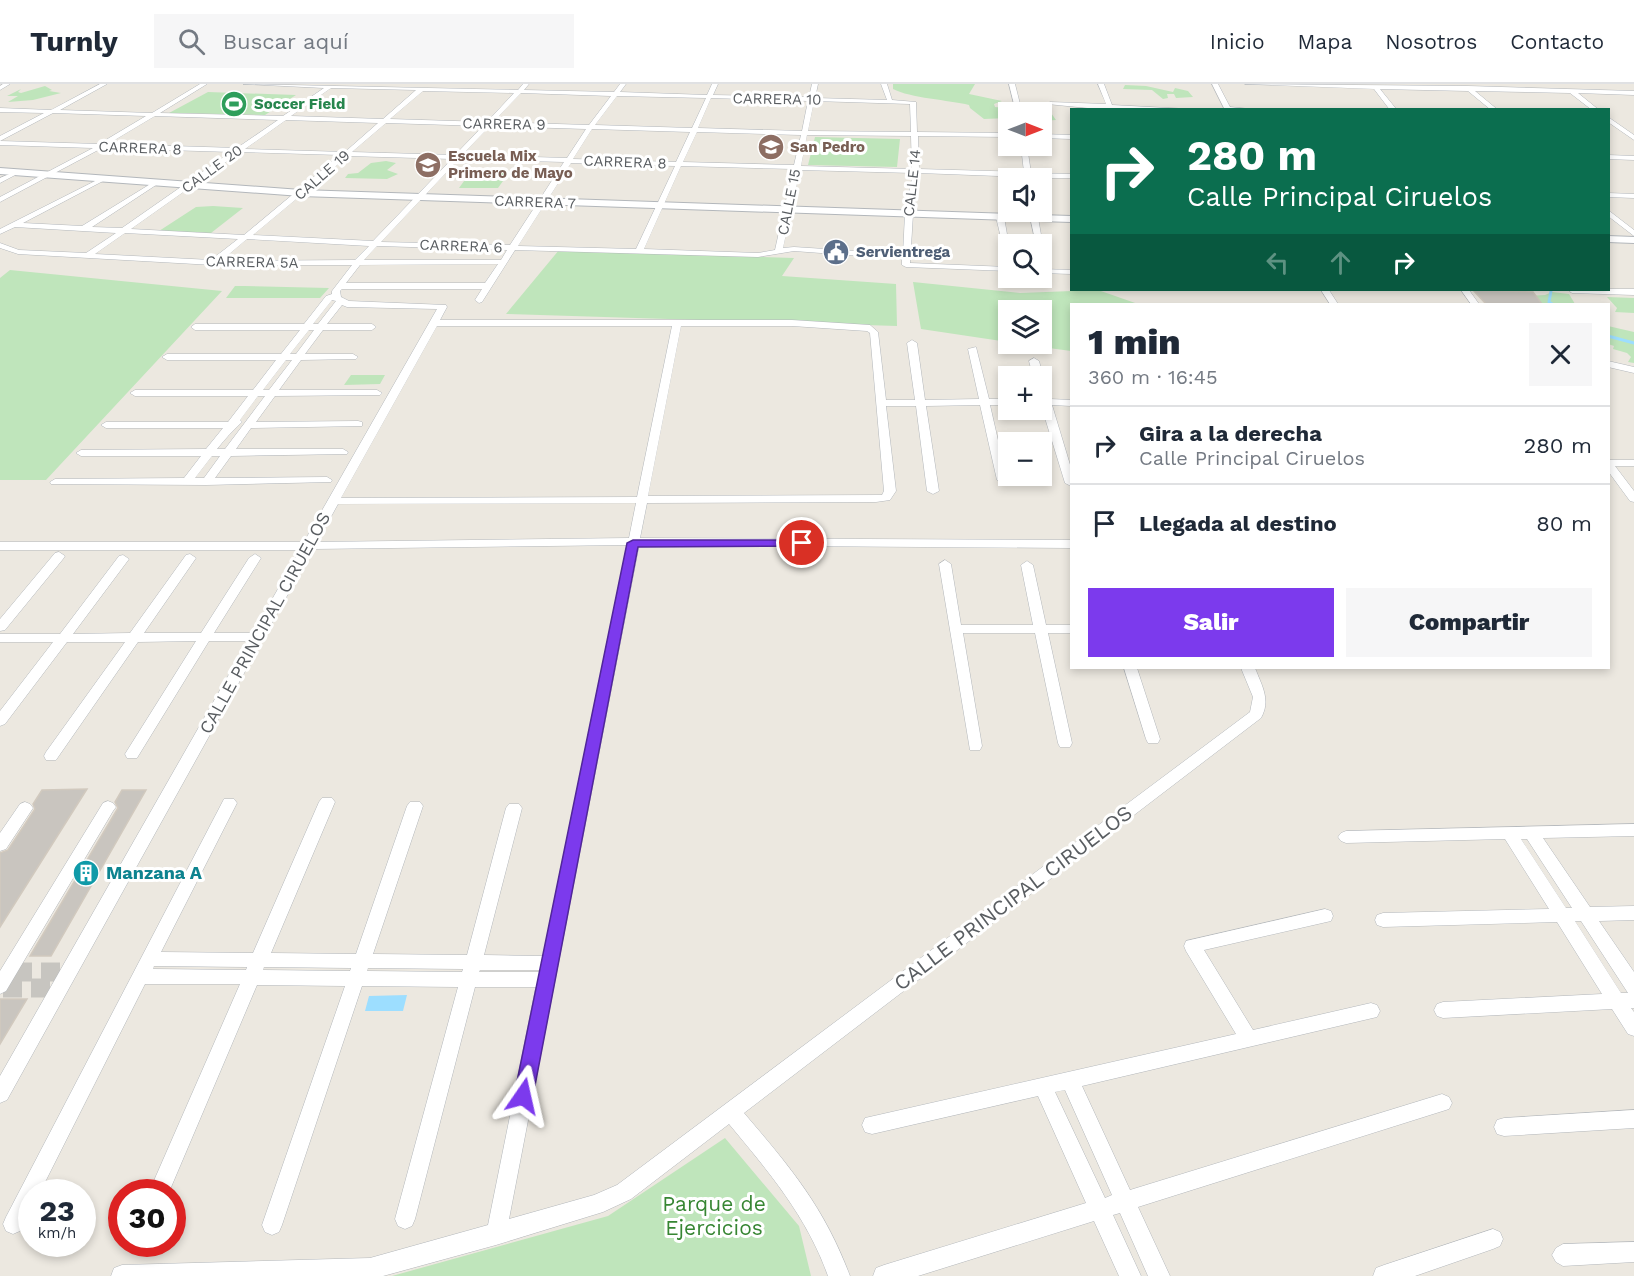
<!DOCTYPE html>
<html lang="es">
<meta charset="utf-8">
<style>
body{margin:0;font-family:"Work Sans",sans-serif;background:#f6f6f7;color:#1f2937;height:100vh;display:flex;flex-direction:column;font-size:22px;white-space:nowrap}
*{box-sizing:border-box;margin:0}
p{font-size:20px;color:#747a83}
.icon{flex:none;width:33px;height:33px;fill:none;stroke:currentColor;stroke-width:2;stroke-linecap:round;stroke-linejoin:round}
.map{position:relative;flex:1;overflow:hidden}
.details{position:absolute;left:1070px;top:219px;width:540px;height:366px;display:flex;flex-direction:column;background:#fff;border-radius:0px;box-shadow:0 3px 9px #0003}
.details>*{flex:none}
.banner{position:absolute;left:1070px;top:24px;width:540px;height:183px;border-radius:0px;box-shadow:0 3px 9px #0003;background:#0b6e4f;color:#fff;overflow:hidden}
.needle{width:39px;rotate:90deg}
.buttons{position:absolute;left:998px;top:18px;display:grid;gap:12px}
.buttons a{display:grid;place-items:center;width:54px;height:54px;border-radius:0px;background:#fff;box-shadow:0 3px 9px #0003;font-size:30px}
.speed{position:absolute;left:18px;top:1095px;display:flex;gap:12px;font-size:30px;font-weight:700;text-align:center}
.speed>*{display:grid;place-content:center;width:78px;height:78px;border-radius:50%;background:#fff;box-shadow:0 3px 9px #0003;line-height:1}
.speed small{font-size:15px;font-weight:400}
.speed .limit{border:9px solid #d22;background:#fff;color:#111}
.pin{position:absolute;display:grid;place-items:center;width:51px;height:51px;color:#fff;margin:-26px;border:3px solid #fff;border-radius:50%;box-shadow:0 2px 6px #0007}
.me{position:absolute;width:66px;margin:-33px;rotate:11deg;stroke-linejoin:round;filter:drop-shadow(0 0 4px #0008)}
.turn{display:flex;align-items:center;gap:21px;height:126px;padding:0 18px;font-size:27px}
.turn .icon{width:78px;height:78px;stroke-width:2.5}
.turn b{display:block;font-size:42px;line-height:51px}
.lanes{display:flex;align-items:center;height:57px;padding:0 18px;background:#0003;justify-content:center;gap:30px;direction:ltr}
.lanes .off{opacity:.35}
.round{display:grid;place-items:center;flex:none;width:63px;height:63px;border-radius:0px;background:#f6f6f7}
.headline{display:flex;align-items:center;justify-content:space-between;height:102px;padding:0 18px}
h1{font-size:36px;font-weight:800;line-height:45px}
.cta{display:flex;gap:12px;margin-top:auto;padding:12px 18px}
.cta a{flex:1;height:69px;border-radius:0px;background:#7c3aed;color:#fff;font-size:24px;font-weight:800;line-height:69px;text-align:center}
.cta a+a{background:#f6f6f7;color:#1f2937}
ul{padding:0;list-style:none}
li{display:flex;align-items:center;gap:18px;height:78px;padding:0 18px;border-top:2px solid #e0e1e3}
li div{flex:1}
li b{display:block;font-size:22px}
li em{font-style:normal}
header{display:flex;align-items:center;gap:36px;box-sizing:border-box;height:84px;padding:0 30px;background:#fff;border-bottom:2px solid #e0e1e3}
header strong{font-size:28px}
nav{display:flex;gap:33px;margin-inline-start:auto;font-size:21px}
.search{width:420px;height:54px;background:#f6f6f7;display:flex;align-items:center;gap:15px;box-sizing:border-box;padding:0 21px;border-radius:0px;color:#747a83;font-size:22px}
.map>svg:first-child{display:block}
.green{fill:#bfe5bb}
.water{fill:#9ddeff}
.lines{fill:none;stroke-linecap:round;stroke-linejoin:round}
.stream{stroke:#9ddeff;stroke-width:3}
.building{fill:#c9c5bf;stroke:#d1c9be;stroke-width:1.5}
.minor-tunnel{stroke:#c7c5c0;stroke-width:19;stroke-dasharray:19 9;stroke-linecap:butt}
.minor-casing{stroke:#b3b7bb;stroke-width:1}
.tertiary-casing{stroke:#b3b7bb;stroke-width:2}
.minor{fill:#fff;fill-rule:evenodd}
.tertiary{fill:#fff;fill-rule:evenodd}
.route{fill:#7c3aed;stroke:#51269a;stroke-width:1.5}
.labels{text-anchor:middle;stroke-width:6;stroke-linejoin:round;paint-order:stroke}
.far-street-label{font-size:15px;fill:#595d61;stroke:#fff}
.far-leisure-label{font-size:15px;font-weight:bold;fill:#27864d;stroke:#fff;text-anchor:start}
.far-education-label{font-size:15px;font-weight:bold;fill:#785e54;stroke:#fff;text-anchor:start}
.far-service-label{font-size:15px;font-weight:bold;fill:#4e5e75;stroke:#fff;text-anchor:start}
.street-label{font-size:18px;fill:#595d61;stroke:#fff}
.culture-label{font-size:18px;font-weight:bold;fill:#0d838f;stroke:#fff;text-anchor:start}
.near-street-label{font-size:21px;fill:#595d61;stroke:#fff}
.near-park-label{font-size:21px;fill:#378633;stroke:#fff}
</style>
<header>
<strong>Turnly</strong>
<div class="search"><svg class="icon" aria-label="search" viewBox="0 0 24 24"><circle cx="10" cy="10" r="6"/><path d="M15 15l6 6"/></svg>Buscar aquí</div>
<nav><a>Inicio</a><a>Mapa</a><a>Nosotros</a><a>Contacto</a></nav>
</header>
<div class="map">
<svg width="1634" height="1192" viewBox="0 0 1634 1192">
<rect width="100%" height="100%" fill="#ece8e0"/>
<path class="green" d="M893 0H999H975L969 10 1002 17 994 20 995 23 1007 24 1014 19 1019 25 1051 29 1056 36 1041 37V28H1008V34L984 35 970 24 969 21C949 16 910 14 893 5Z
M1125 1 1146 2 1173 8 1175 4 1188 7 1193 13 1176 14 1174 10H1167L1168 14 1163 15 1152 6 1123 5Z
M45 2 52 6 49 7 61 9 33 16 8 18 18 12H7L21 5 18 8 21 9Z
M208 8 296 11 265 31 169 29Z
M815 53 900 55 897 83 808 81Z
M386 77 396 79 387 86 398 90 387 95 345 94 348 90 358 89 371 79Z
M505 85 508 90 498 104H459L472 86Z
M213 122 243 124 211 149 159 147 196 123Z
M559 166 794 174 782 192 896 200 897 242 506 230Z
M10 186 222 207 46 396H0V194Z
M913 198 1020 209 1098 206 1138 220H1071V267L1019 260H1041V226H1008V258L921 245Z
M235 202H244L329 204 320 214H226Z
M1552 208 1569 210 1575 220 1506 219 1508 213 1545 211Z
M1607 213 1634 214V229L1615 228 1617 224Z
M1608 242 1634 248V279L1628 278 1631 273 1627 269 1613 265 1614 262 1608 260Z
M351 291H385L380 300 344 301Z
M725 1054 799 1142 811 1192H392L608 1132Z"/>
<path class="water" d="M407 911 403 927H365L369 912Z"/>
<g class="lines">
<path class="stream" d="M1551 207 1549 218 1552 220
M1608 252 1634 259"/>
</g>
<path class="building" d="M1473 206 1533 208 1542 220H1486Z
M87 705 0 843V769L8 766 35 725 33 720 42 706Z
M122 706H146L51 872H30L118 724 115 718Z
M0 915H27L0 960Z"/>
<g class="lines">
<path class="minor-tunnel" d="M13 888H60
M3 904H51"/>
<defs>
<path id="minor" d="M3 0H10L0 6V2Z
M100 0H107L60 26 152 29 200 0H207L160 29 283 32 324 4 243 0 518 6 523 0H529L524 6 614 8 620 0H626L620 8 707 11 712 0H718L713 11 809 13 812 0H818L815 14 887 16 881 0H887L892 16 916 18 917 48 1008 49V53L918 52 919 85 1024 88 1021 62H1027L1031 89 1071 90V94H1025L1024 93 919 89 913 130 910 179 1008 183V187L906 183 902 181V175L794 167 758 173 515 166 482 218 479 219 475 216 482 205H342L340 207 341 213 349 217 446 221 447 223 440 236H792L870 241 878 248 886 316H915L907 259 912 256 917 259 925 316 979 315 968 265 976 263 989 315H1008V321H990L1007 396 1006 398 1002 399 997 396 980 321 926 322 939 407 933 410 927 407 916 322H886L896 407 890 416 876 418 647 419 640 454 1071 456V464L639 461 509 1135 594 1111 617 1101 1250 628 1253 613 1241 584H1255C1262 602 1271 616 1261 634L744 1029C791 1084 824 1123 850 1192H828C807 1133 769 1088 729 1040L631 1115 603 1128 496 1161 383 1192H111L114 1184 122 1181 370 1174 488 1141 536 903H475L415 1135 412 1142 405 1145 398 1142 395 1135 458 903 362 902 282 1141 279 1148 272 1151 265 1148 262 1141 345 902 257 901 169 1108H149L240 900H145L40 1108H32V1125L20 1147 13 1150 6 1147 3 1140 6 1133 224 715H234L237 719 161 868 253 869 319 718 322 714H332L335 718 271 869 356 870 407 722 410 718H420L423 722 373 870 467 871 506 724 509 720H519L522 724 484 871 543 872 627 461 313 465 7 1016 0 1019V992L248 557H209L137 674H127L125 670 196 557 138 558 56 676H46L44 672 46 668 125 558H67L5 640 0 642V627L53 558H0V550H60L119 472 123 471 129 475 73 550 130 549 186 471 190 470 196 474 144 549H201L249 474 255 470 261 474 214 549H253L300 466H0V458H304L437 225 347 223 342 221 327 240H372L376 243 372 246H323L305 270H353L358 273 356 275 301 276 279 306H377L382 309 380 311 275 312 256 338 358 337 362 338V342L251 344 236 365H343L348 368 347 370 231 372 215 394 327 393 332 396 331 398 206 401 51 400 50 398 55 395 184 394 201 372H81L76 369 81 366 206 365 223 344H106L101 341 106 338H228L248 312H135L130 309 135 306H253L276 276H167L162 273 167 270H281L300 246H195L191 243 195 240H304L326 212 332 210V207L352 181H213L18 170 0 164V159L19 166 86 169 116 149 15 143 0 150V145L99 95H103V97L23 139 82 142 152 99H156V101L92 143 122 144 231 68 102 64 0 118V113L93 64 0 61V57L99 60 146 32 53 29 0 57V52L44 29 0 28V24L51 26ZM331 4 416 6 383 35 291 32ZM423 7 514 9 487 38 390 35ZM521 9 611 12 589 41 493 38ZM617 12 706 14 692 44 595 41ZM711 14 808 17 802 47 698 44ZM814 17 910 20 911 48 808 47ZM155 32 278 36 237 64 108 60ZM286 36 378 39 345 68 245 65ZM386 39 483 42 455 71 352 68ZM490 42 586 45 567 74 462 71ZM592 45 690 48 676 78 573 75ZM697 48 801 51 794 81 683 78ZM807 51 911 52 912 85 801 82ZM240 68 340 71 244 151 131 145ZM348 72 452 75 373 157 253 151ZM459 75 564 78 510 161 381 158ZM571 79 675 82 636 165 518 162ZM681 82 793 85 775 166 758 169 644 165ZM800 86 913 89 905 130 903 170 794 163 783 164ZM125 149 238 155 211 176 95 170ZM247 155 369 162 355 176 221 177ZM377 162H379L507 166 501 176H364ZM498 180 485 199H346L360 181ZM332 216 336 217 318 240H313ZM437 242H672L637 413 341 414ZM681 242H792L867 247 870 249 884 407 882 411 648 412ZM309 246H314L296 270H290ZM286 276H292L269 306H263ZM258 312H265L225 365H217C225 355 233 346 242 338L240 336ZM212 372H220L204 394H195ZM636 419 629 454 317 458 338 420ZM154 882 247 883 246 886 153 885ZM264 883 351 884 350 887 263 886ZM368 884 463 885 462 888 367 887ZM480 886H540V888H479Z
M1009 0H1015L1022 28H1016Z
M1098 0H1104L1112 21 1207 26H1108L1047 20 1050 18 1106 20Z
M1212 0H1218L1230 23 1260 26H1225Z
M1245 0 1468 2 1634 7V11L1578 9 1599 26H1592L1570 9 1475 7 1498 26H1491L1468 7 1380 5 1397 26H1390L1374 5Z
M1608 33 1634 51V56L1608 38Z
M1041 50 1071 51V55L1041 54Z
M1608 71 1634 72V76L1608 75Z
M14 88 19 89 0 99V94Z
M1608 109 1634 110V114L1608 113Z
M1608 126 1634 146V152L1608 132Z
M1029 128H1037L1043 162 1036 160Z
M1000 131 1004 133 1008 156 1001 154 996 133Z
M1041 185 1071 186V190L1041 189Z
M1608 205H1634V211L1572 209 1568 206Z
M1321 206H1329L1338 220H1330Z
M1461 206H1469L1479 220H1471Z
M1034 274 1039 277 1043 292 1041 294 1033 292 1029 277Z
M1608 277 1634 283V289L1608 283Z
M1041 299 1046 302 1050 315 1071 316V322L1052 321 1071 384V402L1065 399 1041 321Z
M1608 376H1634V382H1615L1634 407V418L1630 417 1608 387Z
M59 468 65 472 63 475 5 546 0 547V535L55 469Z
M945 476 951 480 961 541H1033L1021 481 1027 477 1033 481 1046 541H1071V549H1048L1072 659 1070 663H1060L1058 659 1035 549H963L982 662 980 666H970L939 480Z
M1124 584H1137L1160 655 1158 659H1148L1146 655Z
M108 717 113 719 116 723 113 727 6 907 0 910V887L103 719Z
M25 718 30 720 33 724 6 765 0 767V749L20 720Z
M1634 740V752L1543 754 1590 823 1634 822V836L1599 837 1634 888V924H1631L1634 928V952L1628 950 1612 925 1443 934 1437 932 1434 926 1437 920 1443 918 1602 910 1557 838 1383 843 1377 841 1375 836 1377 831 1383 829 1549 825 1505 755 1346 759 1341 757 1338 753 1341 749 1346 747ZM1521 755H1527L1572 824H1566ZM1575 837H1581L1628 909H1621Z
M1325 825 1331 827 1333 832 1331 837 1204 866 1253 946 1371 919 1377 921 1380 927 1377 933 1082 1002 1130 1106 1442 1010 1449 1013 1452 1019 1449 1025 1138 1123 1170 1192H1148L1120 1129 1113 1131 1141 1192H1119L1094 1137 918 1192H873L876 1184 884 1181 1086 1119 1038 1012 872 1050 865 1048 862 1041 865 1034 1236 950 1186 867 1184 862 1186 857ZM1065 1006 1112 1111 1105 1114 1055 1008Z
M1634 1026V1044L1504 1052 1497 1050 1494 1043 1497 1036 1504 1034Z
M1493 1145 1500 1148 1503 1155 1500 1162 1493 1165 1415 1192H1373L1376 1184 1384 1181Z
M1634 1158V1178L1563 1182 1556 1178 1552 1171 1556 1164 1563 1160Z"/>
<path id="tertiary" d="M0 84 301 106 1071 132V138L301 112 0 90Z
M1608 152 1634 153V159L1608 158Z"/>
</defs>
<use href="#minor" class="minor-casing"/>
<use href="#tertiary" class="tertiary-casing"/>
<use href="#minor" class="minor"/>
<use href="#tertiary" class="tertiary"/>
</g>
<path class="route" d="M802 456 807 457V462L638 463 533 1012 530 1018 523 1021 516 1018 514 1012 627 459 633 456Z"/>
<defs>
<symbol id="stadium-disc" viewBox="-11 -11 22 22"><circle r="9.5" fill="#2e9e5b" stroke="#fff"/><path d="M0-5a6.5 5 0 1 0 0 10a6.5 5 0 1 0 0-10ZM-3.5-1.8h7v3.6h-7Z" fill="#fff"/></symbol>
<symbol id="school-disc" viewBox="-11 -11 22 22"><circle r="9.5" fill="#8d6e63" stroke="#fff"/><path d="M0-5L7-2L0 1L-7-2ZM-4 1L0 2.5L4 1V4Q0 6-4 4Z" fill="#fff"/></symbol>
<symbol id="civic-disc" viewBox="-11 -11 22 22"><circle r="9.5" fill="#5c6f8a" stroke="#fff"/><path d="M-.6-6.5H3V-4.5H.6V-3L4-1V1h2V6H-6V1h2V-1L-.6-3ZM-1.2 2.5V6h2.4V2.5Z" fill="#fff"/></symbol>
<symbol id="building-disc" viewBox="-11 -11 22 22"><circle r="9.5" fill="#0f9aa8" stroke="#fff"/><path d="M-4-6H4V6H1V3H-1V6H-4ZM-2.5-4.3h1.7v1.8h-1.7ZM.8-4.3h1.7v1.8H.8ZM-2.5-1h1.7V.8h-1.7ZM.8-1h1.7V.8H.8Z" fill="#fff"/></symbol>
</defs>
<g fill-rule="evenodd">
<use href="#stadium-disc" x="219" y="5" width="30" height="30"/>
<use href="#school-disc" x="756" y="48" width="30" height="30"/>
<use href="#school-disc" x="413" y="66" width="30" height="30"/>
<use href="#civic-disc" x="821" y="153" width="30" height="30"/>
<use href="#building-disc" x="71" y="774" width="30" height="30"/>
</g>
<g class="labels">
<g class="far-street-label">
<text transform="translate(777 15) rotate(1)" y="5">CARRERA 10</text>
<text transform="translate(504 40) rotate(1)" y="5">CARRERA 9</text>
<text transform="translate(140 64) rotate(2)" y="5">CARRERA 8</text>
<text transform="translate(625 78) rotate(2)" y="5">CARRERA 8</text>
<text transform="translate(212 85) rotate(-36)" y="5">CALLE 20</text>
<text transform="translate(322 91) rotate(-41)" y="5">CALLE 19</text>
<text transform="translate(912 99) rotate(-84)" y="5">CALLE 14</text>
<text transform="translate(535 118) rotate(2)" y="5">CARRERA 7</text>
<text transform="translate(789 118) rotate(-79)" y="5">CALLE 15</text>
<text transform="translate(461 162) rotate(2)" y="5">CARRERA 6</text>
<text transform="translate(252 178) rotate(1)" y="5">CARRERA 5A</text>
</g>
<g class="far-leisure-label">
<text x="254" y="25">Soccer Field</text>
</g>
<g class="far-education-label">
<text x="790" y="68">San Pedro</text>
<text x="448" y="77">Escuela Mix<tspan x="448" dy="17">Primero de Mayo</tspan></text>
</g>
<g class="far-service-label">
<text x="856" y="173">Servientrega</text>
</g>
<g class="street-label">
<text transform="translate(265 539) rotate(-61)" y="6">CALLE PRINCIPAL CIRUELOS</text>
</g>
<g class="culture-label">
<text x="106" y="795">Manzana A</text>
</g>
<g class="near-street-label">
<text transform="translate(1013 814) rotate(-37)" y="7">CALLE PRINCIPAL CIRUELOS</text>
</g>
<g class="near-park-label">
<text x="714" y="1127">Parque de<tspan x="714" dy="24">Ejercicios</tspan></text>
</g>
</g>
</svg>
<div class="buttons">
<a><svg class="needle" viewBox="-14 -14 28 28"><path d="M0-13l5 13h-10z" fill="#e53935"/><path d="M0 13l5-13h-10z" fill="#747a83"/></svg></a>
<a><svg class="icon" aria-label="sound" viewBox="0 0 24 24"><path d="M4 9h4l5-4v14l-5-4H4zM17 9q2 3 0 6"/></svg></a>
<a><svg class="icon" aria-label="search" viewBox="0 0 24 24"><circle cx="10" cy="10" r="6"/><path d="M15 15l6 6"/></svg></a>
<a><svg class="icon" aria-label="layers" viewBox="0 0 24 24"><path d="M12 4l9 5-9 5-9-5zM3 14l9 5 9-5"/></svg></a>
<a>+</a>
<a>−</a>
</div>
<div class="speed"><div>23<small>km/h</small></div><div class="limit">30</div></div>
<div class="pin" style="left:802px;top:459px;background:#d93025"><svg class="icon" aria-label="arrive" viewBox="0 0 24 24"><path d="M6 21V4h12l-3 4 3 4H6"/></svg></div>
<svg class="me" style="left:523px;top:1012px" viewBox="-20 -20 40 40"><path d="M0-17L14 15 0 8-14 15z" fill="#7c3aed" stroke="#fff" stroke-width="4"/></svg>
<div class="banner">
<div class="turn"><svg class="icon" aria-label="right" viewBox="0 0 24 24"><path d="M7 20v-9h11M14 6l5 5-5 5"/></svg><div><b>280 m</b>Calle Principal Ciruelos</div></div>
<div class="lanes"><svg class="icon off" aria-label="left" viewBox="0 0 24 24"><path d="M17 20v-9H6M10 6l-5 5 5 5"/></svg><svg class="icon off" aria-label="ahead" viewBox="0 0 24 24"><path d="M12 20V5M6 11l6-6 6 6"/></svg><svg class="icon" aria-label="right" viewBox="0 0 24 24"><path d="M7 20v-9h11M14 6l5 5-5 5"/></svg></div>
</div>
<section class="details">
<div class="headline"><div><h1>1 min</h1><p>360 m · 16:45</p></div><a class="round"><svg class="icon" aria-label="close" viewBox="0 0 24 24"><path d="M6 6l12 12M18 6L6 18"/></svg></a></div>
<ul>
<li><svg class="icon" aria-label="right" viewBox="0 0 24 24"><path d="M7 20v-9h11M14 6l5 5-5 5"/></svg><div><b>Gira a la derecha</b><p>Calle Principal Ciruelos</p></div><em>280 m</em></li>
<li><svg class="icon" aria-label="arrive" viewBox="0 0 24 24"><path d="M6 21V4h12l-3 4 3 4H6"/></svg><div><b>Llegada al destino</b></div><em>80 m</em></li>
</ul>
<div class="cta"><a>Salir</a><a>Compartir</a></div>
</section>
</div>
